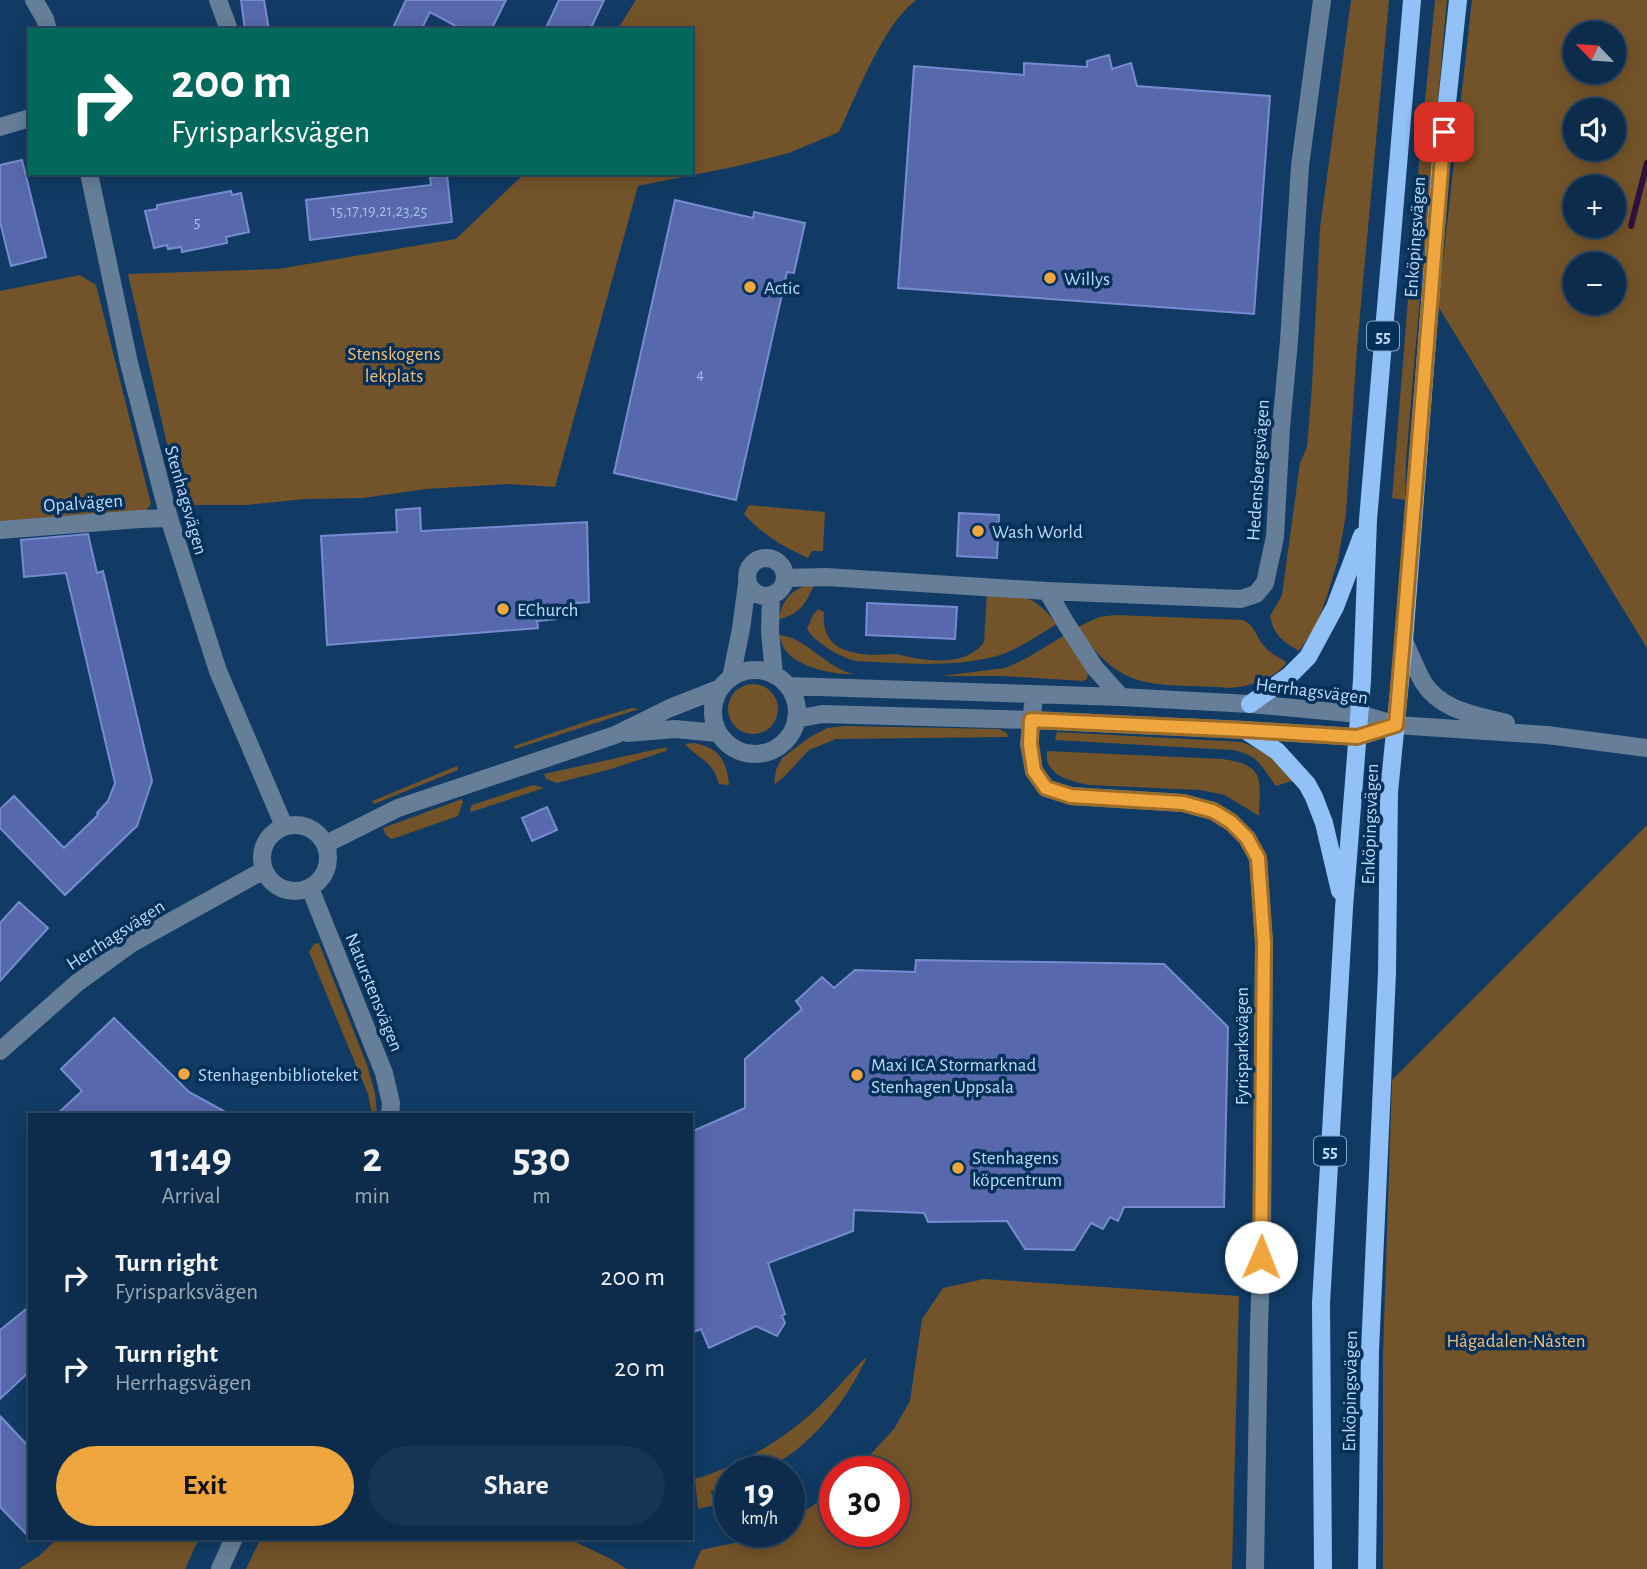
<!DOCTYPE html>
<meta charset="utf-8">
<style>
body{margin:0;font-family:"Alegreya Sans",sans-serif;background:#163453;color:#f1f3f6;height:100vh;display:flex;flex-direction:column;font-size:26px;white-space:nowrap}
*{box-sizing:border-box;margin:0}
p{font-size:23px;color:#9aa7b5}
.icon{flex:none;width:38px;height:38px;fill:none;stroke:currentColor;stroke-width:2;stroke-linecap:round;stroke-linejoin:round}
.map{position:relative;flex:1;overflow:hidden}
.drawer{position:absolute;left:28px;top:1113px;width:665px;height:427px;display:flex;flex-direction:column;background:#0d2c4c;border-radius:0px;box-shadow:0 4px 18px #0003,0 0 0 2px #2d4864}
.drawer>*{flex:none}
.top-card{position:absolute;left:28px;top:28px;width:665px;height:147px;border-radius:0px;box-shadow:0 4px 18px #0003,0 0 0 2px #2d4864;background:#00695c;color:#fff;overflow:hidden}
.needle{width:46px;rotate:295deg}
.controls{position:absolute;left:1563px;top:21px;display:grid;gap:14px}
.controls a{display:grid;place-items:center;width:63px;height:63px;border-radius:50%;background:#0d2c4c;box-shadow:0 4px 18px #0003,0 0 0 2px #2d4864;font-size:35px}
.speed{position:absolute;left:714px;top:1456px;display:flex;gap:14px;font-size:35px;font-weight:700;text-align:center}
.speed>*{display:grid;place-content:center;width:91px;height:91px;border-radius:50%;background:#0d2c4c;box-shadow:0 4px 18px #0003,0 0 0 2px #2d4864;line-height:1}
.speed small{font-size:18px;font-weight:400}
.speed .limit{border:10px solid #d22;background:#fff;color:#111}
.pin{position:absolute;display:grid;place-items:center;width:60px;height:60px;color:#fff;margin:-30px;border-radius:14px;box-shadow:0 4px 10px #0006}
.me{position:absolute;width:77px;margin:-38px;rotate:1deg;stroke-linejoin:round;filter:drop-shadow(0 0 5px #0008)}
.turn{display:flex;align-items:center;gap:24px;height:147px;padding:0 28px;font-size:32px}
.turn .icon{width:91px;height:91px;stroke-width:2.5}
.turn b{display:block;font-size:49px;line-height:60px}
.eta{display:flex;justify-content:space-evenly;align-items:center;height:119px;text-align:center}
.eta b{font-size:42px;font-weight:700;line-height:49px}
.primary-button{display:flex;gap:14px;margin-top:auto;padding:14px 28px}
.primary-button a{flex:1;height:80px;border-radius:42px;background:#f0a63e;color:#111;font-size:28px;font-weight:700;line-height:80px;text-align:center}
.primary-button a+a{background:#163453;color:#f1f3f6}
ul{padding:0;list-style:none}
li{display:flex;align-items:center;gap:21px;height:91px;padding:0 28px}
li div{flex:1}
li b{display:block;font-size:26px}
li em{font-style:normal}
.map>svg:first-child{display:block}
.green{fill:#735329;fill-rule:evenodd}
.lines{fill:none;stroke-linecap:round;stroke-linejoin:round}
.stream{stroke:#2f103f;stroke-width:6}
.building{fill:#5868ac;stroke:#788bd2;stroke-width:2}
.minor{stroke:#677e98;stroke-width:18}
.major{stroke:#91c1f6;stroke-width:18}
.route-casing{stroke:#9c6c28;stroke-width:18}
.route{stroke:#f0a63e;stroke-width:12}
.poi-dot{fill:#f0a63e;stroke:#043059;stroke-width:2.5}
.labels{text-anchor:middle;stroke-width:7;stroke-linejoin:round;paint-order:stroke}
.number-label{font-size:16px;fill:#a4bee6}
.shield{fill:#043059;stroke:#86a7ca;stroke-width:2}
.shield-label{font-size:18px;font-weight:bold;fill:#bedafa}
.street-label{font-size:19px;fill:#bedafa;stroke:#043059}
.poi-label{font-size:19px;fill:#bedafa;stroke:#043059;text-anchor:start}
.park-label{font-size:19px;fill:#fcbe70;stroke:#043059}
</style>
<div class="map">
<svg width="1647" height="1569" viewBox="0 0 1647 1569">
<rect width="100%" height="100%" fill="#113b65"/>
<path class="green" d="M636 0H916C883 25 857 94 839 132L789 153 738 166 638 186 555 487 508 484 426 489 363 498 305 499 247 505H181L128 274 278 269 456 239 525 173H691V30H617Z
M1351 0H1389L1357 347 1346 514 1338 560 1327 596 1317 624 1299 651C1283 641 1274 636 1270 616L1282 595 1300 463 1307 447 1312 386 1320 228Z
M1435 0H1447L1415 354 1406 462 1405 500 1392 498 1420 151Z
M1472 0H1647V648L1438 306ZM1575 33H1614V72H1575ZM1575 110H1614V149H1575ZM1575 187H1614V226H1575ZM1575 264H1614V303H1575Z
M80 275 96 285 151 504 140 519 0 530V291Z
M749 505 825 512 823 551H812L808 558C783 547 763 535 744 514Z
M807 585H814C807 602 799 615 779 619 782 601 790 591 807 585Z
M987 591C1024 596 1032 594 1057 624 1037 636 1016 651 993 657 949 668 900 663 856 661 841 658 814 642 807 629L813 615 818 609 824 612C821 645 843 653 872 655 879 655 886 654 893 654 899 654 904 656 909 657 934 662 967 665 984 642Z
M1115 615 1243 620C1256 626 1256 638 1265 647 1270 653 1278 657 1285 661L1286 664C1271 680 1252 686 1230 688 1159 682 1122 697 1078 627L1099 617Z
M779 635C806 637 826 668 853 674 834 675 798 667 786 651 782 646 781 641 779 635Z
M1065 635 1088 674 1087 679 1083 681 1003 676H941L1005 668 1025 659Z
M728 709a25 25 0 1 1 50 0a25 25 0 1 1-50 0Z
M632 708 639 709 515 749 514 746 591 720Z
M845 726 999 729 1007 733 1008 737 836 739 809 750 784 777 774 784 776 770 782 758 810 737 827 728Z
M1057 732 1242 742 1268 754 1295 780 1276 786C1261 767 1260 755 1232 750L1055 740Z
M695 743C720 748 727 762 729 785L719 784C712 759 700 761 685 744Z
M667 747 666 751 611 769 557 783 546 779 544 774Z
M1047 751 1222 759C1266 765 1260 779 1259 816L1225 795 1200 790 1089 785C1075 782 1054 778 1048 763 1046 759 1047 755 1047 751Z
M457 766 458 770 374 804 372 801Z
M533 785 544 788 471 812 470 809 472 805Z
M462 799 463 802 458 816 392 839C387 837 384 833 383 828Z
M1647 825V1569H1383V1355L1392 1080Z
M319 943 367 1065 375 1093 377 1115H372L368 1094 309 952 314 944Z
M984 1279 1239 1296 1232 1569H693L701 1550 734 1543 765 1531H789V1520L802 1513 835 1490V1531H894V1472H854L894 1429 910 1401 922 1319 943 1288Z
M865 1358 866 1359C846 1402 808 1451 763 1470 754 1474 740 1472 730 1472V1484L711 1491 715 1505 698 1509 695 1479C738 1466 778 1443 812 1413 831 1396 847 1376 865 1358Z
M58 1538H199L185 1569H19L39 1556Z
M261 1538H567L611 1559 627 1569H246Z"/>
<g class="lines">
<path class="stream" d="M1631 226 1647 163"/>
</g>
<path class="building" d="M241 0H264L269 30H245Z
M406 0H506L491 30H463L430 12 421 30H392Z
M559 0H604L590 30H545Z
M1109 55 1112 69 1131 63 1137 86 1270 96 1254 314 898 288 914 66 1024 75V63L1087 67V61Z
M22 160 46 257 11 266 0 222V165Z
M447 175 452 222 310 240 306 200 431 185 430 177Z
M231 191 232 195 241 193 249 232 226 237 227 243 182 252 181 247 168 249 167 245 154 248 145 211 157 209V205Z
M675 200 753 218 754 212 805 223 794 273 787 272 736 500 614 473Z
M420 508 421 531 587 522 589 602 556 605V619L537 621 538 628 327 645 321 536 397 532 396 510Z
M959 513 999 515 997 558 957 556Z
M88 534 97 573 103 571 152 781 137 826 65 895 0 828V809L14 796 64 848 98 815 97 813 108 801 115 783 66 573 24 577 21 540Z
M867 603 957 607 955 639 866 635Z
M547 807 557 830 532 841 522 818Z
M19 902 48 928 0 981V923Z
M916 960 1164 964 1228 1027 1224 1207H1124L1118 1221 1110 1217 1103 1229 1091 1223 1074 1250 1025 1249 1007 1221 928 1222 924 1213 854 1210 853 1231 768 1263 785 1314 782 1316 785 1323 777 1336 756 1326 709 1348 701 1329 691 1333V1132L745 1108V1059L802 1009 796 1001 822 977 834 988 855 970 915 972Z
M114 1018 189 1092 231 1115H56L82 1091 61 1069Z
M30 1306V1371L0 1399V1330Z
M0 1416 30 1448V1538L0 1507Z"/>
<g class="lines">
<path class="minor" d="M34 0 45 19 48 30
M218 0 229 30
M0 127 30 118
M89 173 129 363 169 518 218 671 284 826
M0 530 140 519 169 518
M747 577a19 19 0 1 1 38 0a19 19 0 1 1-38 0Z
M785 578 826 577 1047 591 1241 599 1256 594 1265 583 1275 537 1281 428 1289 341 1300 166 1322 0
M1047 591 1067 625 1095 668 1121 697
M771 596 770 631 774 675
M1404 641C1410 654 1416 669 1423 682 1441 711 1476 715 1506 723
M713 712a42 42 0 1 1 84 0a42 42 0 1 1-84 0Z
M731 678 741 629 747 584
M788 686 1121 697 1250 704 1359 714 1396 725 1547 735 1647 748
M1034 695 1029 744 1034 771 1046 788 1071 796 1183 803 1213 811 1231 822 1247 838 1258 858 1264 943 1262 1238 1259 1327 1255 1569
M796 719 822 714 1031 720 1245 730 1357 737 1395 725
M627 733 675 729 718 733
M262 858a33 33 0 1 1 66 0a33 33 0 1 1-66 0Z
M326 844 398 808 615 735 670 708 721 688
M310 888 384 1073 391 1103 390 1115
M0 1051 77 983 132 943 264 870
M220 1569 234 1538"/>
<path class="major" d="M1250 704 1289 676 1308 657 1335 607 1362 536
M1245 730 1277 751 1307 784 1314 797 1324 823 1340 891
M1323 1569 1321 1303 1344 908 1362 680 1368 520 1412 0
M1367 1569 1370 1351 1387 973 1389 792 1404 641 1441 159 1458 0"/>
</g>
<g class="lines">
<defs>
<path id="route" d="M1261 1257 1264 943 1258 858 1247 838 1231 822 1213 811 1183 803 1071 796 1046 788 1034 771 1030 744 1031 720 1245 730 1357 737 1396 725 1444 132"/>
</defs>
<use href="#route" class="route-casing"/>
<use href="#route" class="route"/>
</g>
<g class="poi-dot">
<circle cx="1050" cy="278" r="7"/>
<circle cx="750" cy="287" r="7"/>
<circle cx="978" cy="531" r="7"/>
<circle cx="503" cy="609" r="7"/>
<circle cx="184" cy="1074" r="7"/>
<circle cx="857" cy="1075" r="7"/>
<circle cx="958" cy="1168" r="7"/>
</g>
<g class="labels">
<g class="number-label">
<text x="379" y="216">15,17,19,21,23,25</text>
<text x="197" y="227">5</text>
<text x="700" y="379">4</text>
</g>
<g class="shield">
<rect x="1367" y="321.5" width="32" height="29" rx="5"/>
<rect x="1314" y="1136.5" width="32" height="29" rx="5"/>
</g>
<g class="shield-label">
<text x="1383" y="342">55</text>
<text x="1330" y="1157">55</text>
</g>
<g class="street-label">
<text transform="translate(1414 237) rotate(-86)" y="7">Enköpingsvägen</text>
<text transform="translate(1257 470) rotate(-86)" y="7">Hedensbergsvägen</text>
<text transform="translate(187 500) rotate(74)" y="7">Stenhagsvägen</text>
<text transform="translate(83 502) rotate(-4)" y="7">Opalvägen</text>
<text transform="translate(1312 690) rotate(7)" y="7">Herrhagsvägen</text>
<text transform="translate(1369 824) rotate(-88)" y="7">Enköpingsvägen</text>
<text transform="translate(115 934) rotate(-33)" y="7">Herrhagsvägen</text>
<text transform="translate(375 992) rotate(68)" y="7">Naturstensvägen</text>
<text transform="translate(1241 1046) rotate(-90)" y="7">Fyrisparksvägen</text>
<text transform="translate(1349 1391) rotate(-89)" y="7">Enköpingsvägen</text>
</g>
<g class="poi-label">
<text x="1064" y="285">Willys</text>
<text x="764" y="294">Actic</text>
<text x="992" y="538">Wash World</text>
<text x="517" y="616">EChurch</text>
<text x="871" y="1071">Maxi ICA Stormarknad<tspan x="871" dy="22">Stenhagen Uppsala</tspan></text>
<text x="198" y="1081">Stenhagenbiblioteket</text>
<text x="972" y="1164">Stenhagens<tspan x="972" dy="22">köpcentrum</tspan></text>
</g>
<g class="park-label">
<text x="394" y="360">Stenskogens<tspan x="394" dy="22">lekplats</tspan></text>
<text x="1516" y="1347">Hågadalen-Nåsten</text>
</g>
</g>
</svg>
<div class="controls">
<a><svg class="needle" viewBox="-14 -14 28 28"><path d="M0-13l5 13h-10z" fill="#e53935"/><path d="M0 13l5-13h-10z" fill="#9aa7b5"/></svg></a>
<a><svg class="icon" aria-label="sound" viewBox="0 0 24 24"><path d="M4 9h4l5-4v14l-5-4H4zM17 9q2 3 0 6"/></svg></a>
<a>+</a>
<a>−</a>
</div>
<div class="speed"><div>19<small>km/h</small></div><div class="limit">30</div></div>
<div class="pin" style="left:1444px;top:132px;background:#d93025"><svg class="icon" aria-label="arrive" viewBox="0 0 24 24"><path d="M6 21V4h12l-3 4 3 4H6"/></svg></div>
<svg class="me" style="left:1261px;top:1257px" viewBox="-20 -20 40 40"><circle r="19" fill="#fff"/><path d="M0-13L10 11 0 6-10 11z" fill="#f0a63e"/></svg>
<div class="top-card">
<div class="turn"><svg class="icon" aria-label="right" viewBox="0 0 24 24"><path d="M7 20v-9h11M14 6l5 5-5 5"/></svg><div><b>200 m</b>Fyrisparksvägen</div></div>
</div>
<section class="drawer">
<div class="eta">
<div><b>11:49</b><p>Arrival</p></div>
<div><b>2</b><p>min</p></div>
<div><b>530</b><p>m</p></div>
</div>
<ul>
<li><svg class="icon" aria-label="right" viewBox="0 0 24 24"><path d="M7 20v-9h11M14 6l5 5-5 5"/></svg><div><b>Turn right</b><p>Fyrisparksvägen</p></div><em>200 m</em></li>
<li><svg class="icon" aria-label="right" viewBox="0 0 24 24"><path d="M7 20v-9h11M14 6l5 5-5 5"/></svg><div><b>Turn right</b><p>Herrhagsvägen</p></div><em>20 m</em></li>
</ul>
<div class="primary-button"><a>Exit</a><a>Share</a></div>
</section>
</div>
